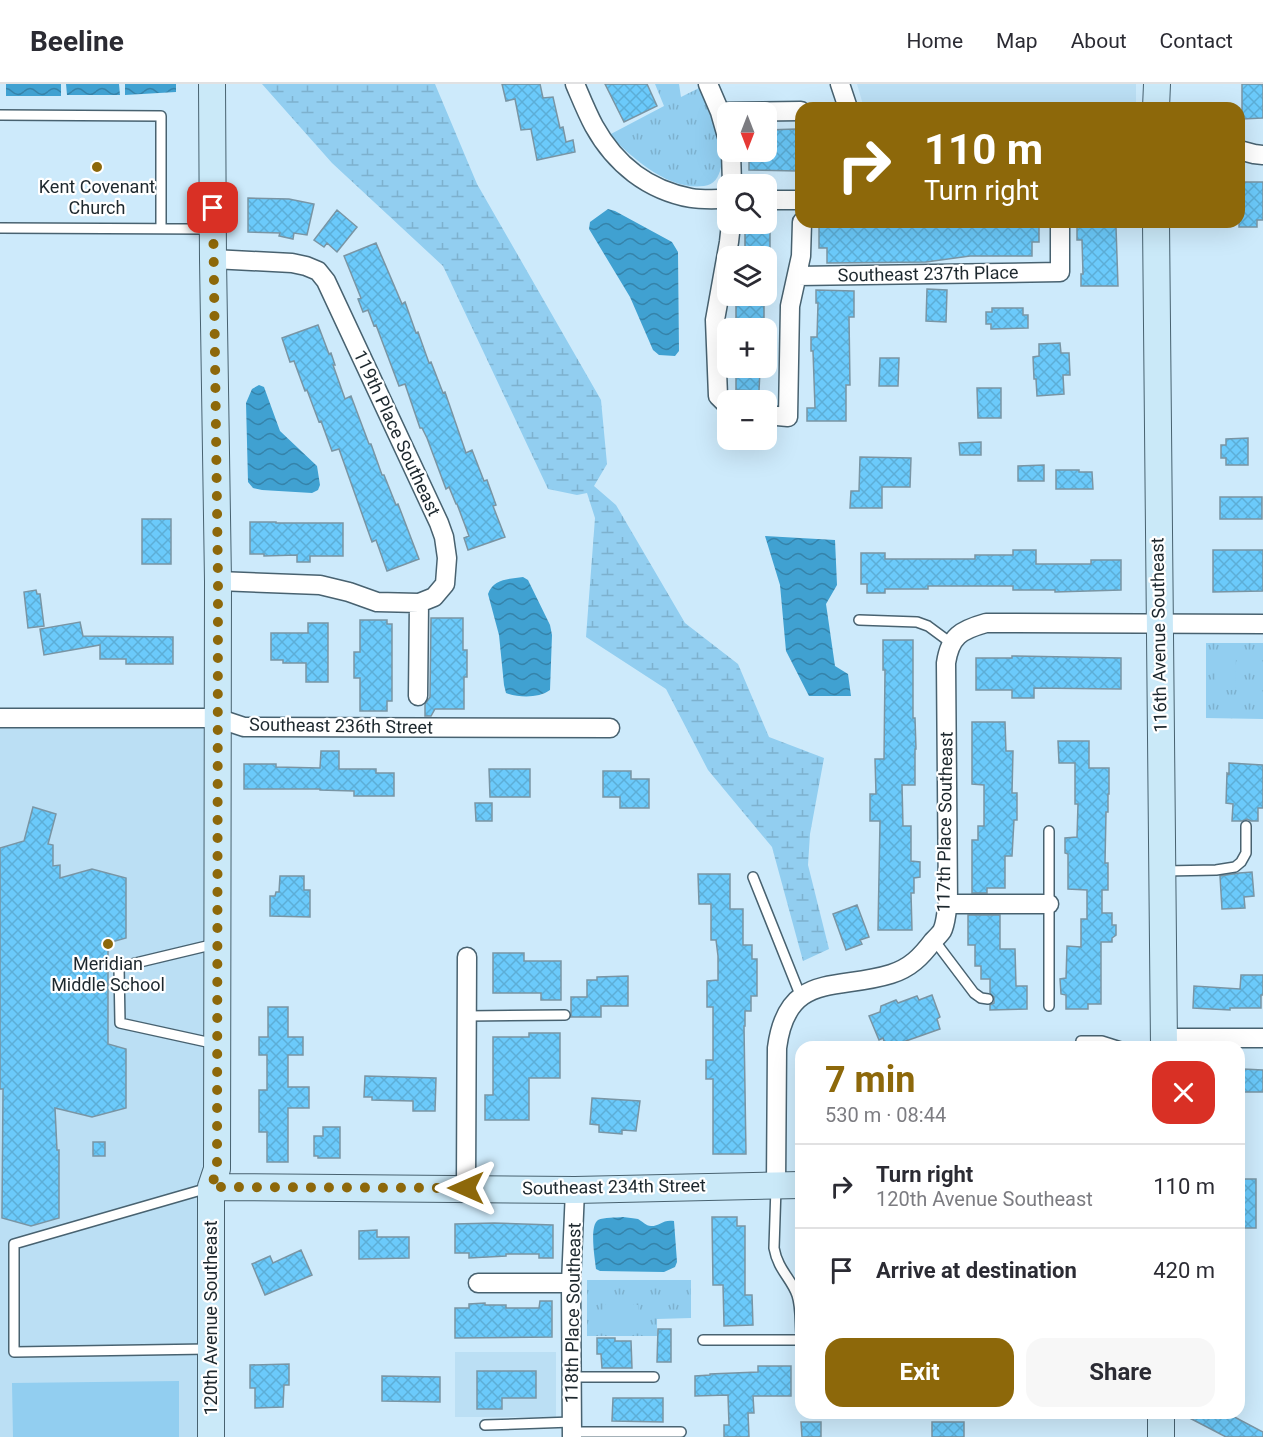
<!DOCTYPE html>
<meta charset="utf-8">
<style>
body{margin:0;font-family:Roboto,sans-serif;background:#f7f7f7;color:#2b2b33;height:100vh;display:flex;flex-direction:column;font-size:22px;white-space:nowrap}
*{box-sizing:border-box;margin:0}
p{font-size:20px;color:#7c7c81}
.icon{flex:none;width:33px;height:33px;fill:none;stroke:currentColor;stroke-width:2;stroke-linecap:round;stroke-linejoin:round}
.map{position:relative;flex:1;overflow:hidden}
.side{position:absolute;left:795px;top:957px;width:450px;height:378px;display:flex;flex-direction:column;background:#fff;border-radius:18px;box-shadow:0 6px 24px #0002}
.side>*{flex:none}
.hud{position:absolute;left:795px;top:18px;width:450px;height:126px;border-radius:18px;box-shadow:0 6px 24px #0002;background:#8d680a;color:#fff;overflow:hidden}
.needle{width:39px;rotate:180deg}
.controls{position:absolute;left:717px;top:18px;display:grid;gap:12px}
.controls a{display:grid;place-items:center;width:60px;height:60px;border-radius:12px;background:#fff;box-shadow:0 6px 24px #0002;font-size:30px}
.pin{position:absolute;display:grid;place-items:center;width:51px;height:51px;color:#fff;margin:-26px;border-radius:12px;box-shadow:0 3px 9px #0006}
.me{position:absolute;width:66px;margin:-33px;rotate:270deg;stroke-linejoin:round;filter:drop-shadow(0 0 4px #0008)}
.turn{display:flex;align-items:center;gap:21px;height:126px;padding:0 30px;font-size:27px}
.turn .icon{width:78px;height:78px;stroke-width:2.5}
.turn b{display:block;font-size:42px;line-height:51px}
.round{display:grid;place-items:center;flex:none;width:63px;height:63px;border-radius:18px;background:#f7f7f7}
.overview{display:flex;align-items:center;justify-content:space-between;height:102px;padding:0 30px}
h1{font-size:36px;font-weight:700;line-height:45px;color:#8d680a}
.button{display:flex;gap:12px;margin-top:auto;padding:12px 30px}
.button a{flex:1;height:69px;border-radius:18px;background:#8d680a;color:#fff;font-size:24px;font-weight:700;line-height:69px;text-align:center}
.button a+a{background:#f7f7f7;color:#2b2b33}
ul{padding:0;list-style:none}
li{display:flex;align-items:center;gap:18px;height:84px;padding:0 30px;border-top:2px solid #e1e1e2}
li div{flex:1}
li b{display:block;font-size:22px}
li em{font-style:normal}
header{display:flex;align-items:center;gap:36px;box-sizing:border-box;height:84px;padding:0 30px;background:#fff;border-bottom:2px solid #e1e1e2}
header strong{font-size:28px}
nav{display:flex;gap:33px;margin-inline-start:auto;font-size:21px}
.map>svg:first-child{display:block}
.built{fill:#bbdff4}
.grass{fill:url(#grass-tufts)}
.wetland{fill:url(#wetland-marsh)}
.pitch{fill:#92cef0}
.water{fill:url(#water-waves)}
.building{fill:url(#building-cross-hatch);stroke:#7995a4;stroke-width:1.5}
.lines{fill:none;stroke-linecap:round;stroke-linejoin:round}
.lane-casing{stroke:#486270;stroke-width:12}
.street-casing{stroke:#486270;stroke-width:21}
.secondary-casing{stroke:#486270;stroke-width:28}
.lane{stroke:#fff;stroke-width:9}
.street{stroke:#fff;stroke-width:18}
.secondary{stroke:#cae9f8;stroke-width:26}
.route{stroke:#8d680a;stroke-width:10;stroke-dasharray:0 18}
.poi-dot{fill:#8d680a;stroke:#fff;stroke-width:2}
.labels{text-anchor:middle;stroke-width:4.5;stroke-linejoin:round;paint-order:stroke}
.poi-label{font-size:18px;fill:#1d282e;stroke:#fff}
.street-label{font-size:18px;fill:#1d282e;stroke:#fff}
</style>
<header>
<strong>Beeline</strong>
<nav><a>Home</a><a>Map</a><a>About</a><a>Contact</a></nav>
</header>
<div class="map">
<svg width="1263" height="1353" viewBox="0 0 1263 1353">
<defs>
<pattern id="grass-tufts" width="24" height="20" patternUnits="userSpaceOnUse" patternTransform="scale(1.5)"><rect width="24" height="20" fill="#92cef0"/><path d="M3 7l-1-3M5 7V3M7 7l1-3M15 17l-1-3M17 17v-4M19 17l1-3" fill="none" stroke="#7db1ce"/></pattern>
<pattern id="wetland-marsh" width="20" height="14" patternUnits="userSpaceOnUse" patternTransform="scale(1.5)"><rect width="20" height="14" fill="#92cef0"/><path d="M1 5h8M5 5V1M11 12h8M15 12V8" fill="none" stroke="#7db1ce"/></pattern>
<pattern id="water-waves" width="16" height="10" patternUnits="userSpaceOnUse" patternTransform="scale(1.5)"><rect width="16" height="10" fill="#40a1d1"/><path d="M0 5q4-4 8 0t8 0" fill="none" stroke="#3583aa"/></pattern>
<pattern id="building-cross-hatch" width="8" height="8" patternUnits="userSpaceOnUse" patternTransform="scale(1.5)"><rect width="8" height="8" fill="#6bcafb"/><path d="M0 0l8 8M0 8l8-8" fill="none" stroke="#5caed7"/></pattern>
</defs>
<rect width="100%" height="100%" fill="#cdeafb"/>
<path class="built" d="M857 0H1136V24H864Z
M0 634H217L211 1353H0Z
M455 1268H556V1333H455Z"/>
<path class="grass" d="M655 0H679L681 13 699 4C708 28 724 56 721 83 719 93 714 101 704 102 668 107 632 73 609 51L664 22Z
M1206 559H1263V635L1206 634Z
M587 1196H691V1234L657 1235V1252H587Z"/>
<path class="wetland" d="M262 0H435L477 100 601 316 607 380 594 402 616 421 685 539 738 580 769 653 824 674 810 750 808 781 829 865 803 877 772 763 708 686 666 605 586 553 595 434 587 409 577 411 548 405 443 182 332 79Z"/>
<path class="pitch" d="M1216 574H1236L1235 606H1216Z
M603 1221H638V1242H603Z
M179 1297V1353H13L12 1299Z"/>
<path class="water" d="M6 0H61V12H6Z
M66 0H119L120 11H67Z
M125 0H176V8L125 11Z
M608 125 615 127 672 158 678 168 679 267 675 272 659 271 653 266 630 213 589 145 590 138Z
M259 301 264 303 280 347 317 382 320 401 318 406 312 409 262 406 253 404 248 398 246 319 252 305Z
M765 452 835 456 837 501 826 520 835 582 848 590 851 612H809L786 567 780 501Z
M523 493 528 496 550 541 552 551 550 606C539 614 520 614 506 609L504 601 499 551 488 510C493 495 509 495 523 493Z
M623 1133C628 1134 634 1134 638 1135 642 1137 646 1142 651 1142 660 1142 663 1135 674 1137L677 1178 675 1183 664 1188 600 1187 596 1185C595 1175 589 1142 598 1136 604 1133 616 1134 623 1133Z"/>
<path class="building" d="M502 0H540L543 14 553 13 560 44 563 43 566 58 573 56 575 68 537 76 531 45 521 46 515 15 506 17Z
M605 0H647L657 22 624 38Z
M1242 0H1263V34L1242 35Z
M796 45 797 87 749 86V68H766V46Z
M1239 98H1263V136H1257V143H1239Z
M248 114 289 115 314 120 307 151 294 149 293 155 279 152 280 149 248 148Z
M337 126 357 143 337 168 327 159 324 163 314 156Z
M852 138H869V139L903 138H1039V158H1032V172H970L926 178 827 179V164H819V139Z
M745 140H770V172H745Z
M1077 143H1116L1118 202H1081V190H1083L1082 156H1077Z
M376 159 402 220 405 218 416 249 418 248 429 279 431 278 443 309 445 308 466 369 472 366 484 397 487 396 496 421 493 422 505 453 468 466 464 454 469 452 457 420H456L449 403 446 405 427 354 422 344H420L405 300 399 302 376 241 374 242 368 226 363 228 358 215 361 214 344 172Z
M927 205 947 206 946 238 926 237Z
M816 206 854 207V233H849L850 301H846V337H807V324H815L813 267H811V253H817L818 219H816Z
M736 212H764V244H736Z
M992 224H1023V231H1028V244L991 245V240H986V228H992Z
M318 241 329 270 331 269 335 281H333L345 315 351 312 369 360H371L382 391H384L396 421 398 420 419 475 387 487 376 456 372 458 339 365 332 367 321 337 319 338 307 306 305 307 294 277 290 278 282 254Z
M1060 259 1061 269H1069L1070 291H1063L1064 310 1037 312 1036 295H1034L1033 273 1039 272V260Z
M880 274H899L898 302H879Z
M736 286H760L759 307 736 306Z
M977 304H1001V334H978Z
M1248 354V381H1226V374H1221V361H1226V355Z
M981 358V371H960L959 359Z
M860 373 911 374 910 403H882V424H850L851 407H859Z
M1044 381V397H1018V382Z
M1056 386H1079V388H1092L1093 405H1056Z
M1220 413H1262V435H1220Z
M142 435H171V480H142Z
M250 438H276V439H343V472H310V478H297V471L264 472V470H250Z
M1013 466H1036V480H1091V476H1121V506L1055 508V506H1013V502H928V505H885V509H867V500H861V469H885V475H975V471H1013Z
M1213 466H1263V507L1213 508Z
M36 506 37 510H40L44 542 28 544 24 508Z
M431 534H463V566H467V593H464V625H435L431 632H425V620L430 613Z
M360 536H387V540H392V617H387V627H360V594H354V568H360Z
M80 538 83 552 173 553V580H126V575H100V561L44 571 40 545Z
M308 539H328V598H306V579H283V576H271V549H308Z
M883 556H913V634H915L916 665H915V701H902L903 742H911V777L920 778V793L914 794V809H911L912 846H878L880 737H870V710H876L875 675H884L885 586H883Z
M1012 572 1121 574V605L1034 604V614H1012V606H976V574H1012Z
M972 638H1005L1006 667H1013L1012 709H1017V736H1014L1012 772H1005V804H987V809H972V756H978V742H984V701L972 700Z
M1058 657H1089V684H1109V710H1108V728H1106L1105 779H1108V806H1102V829H1112V841H1116V851L1112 854V858H1101V920H1088V925H1066V911L1061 910 1060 895 1066 894 1067 862 1081 863V835H1087V806L1068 805V770L1065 769V754L1077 753 1078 720H1075V679H1059Z
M321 667H339V685H376V689H394V712H354V707L320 706V705H244V680H276V683L320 684Z
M1229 679 1263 681V724H1258V737H1251L1247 735 1242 737H1232L1233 720 1226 719 1227 689 1229 690Z
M489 685H530V713H490Z
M603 687H631V695H649V724H620V713H603Z
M475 719H492V737H476Z
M33 723 56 730 48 760 53 761V782L60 781V794L92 785 126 794V854L108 859V960L126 965V1024L92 1033 55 1024 57 1066H59V1134L31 1142 2 1134 3 1005H0V764L24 757Z
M1252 788 1254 812 1244 813 1245 824 1222 825 1220 792 1239 789Z
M698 790H730V825H743V861H752V875H757V912H751V927H745V942H744L746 1070H713V995H706V976H713V923H707V897L718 896V872L716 856H711V820H699Z
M280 792H304V806H310V833L270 832V812H275L276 808H279Z
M857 821 869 853 860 856 862 860 846 866 833 830Z
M968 831H1000V865H1015L1016 902H1027V925L990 926V921L994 919V913L990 909V895H981V882H975V861H968Z
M493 869H524V877H561V916H541V909H493Z
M1241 891H1263V911H1261V924H1230V926L1193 924 1194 902 1240 905Z
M628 892V922H601V933H571V913H587V896H597V893Z
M932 911 940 933 937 935 940 945 903 958 904 963H886L883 954 879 956 869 932 880 928 881 922 896 916 898 919 917 912 919 916Z
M268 923H288V953H303V971H288V1003H309V1024H288V1078H267V1048H259V1006H267V971H259V953H268Z
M529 949H560V994H529V1036H485V1011H493V953H529Z
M1243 985 1263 986V1008H1243Z
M365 992 436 994 435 1027H413V1017L372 1016V1013H364Z
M592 1014 640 1017 636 1047 622 1046V1050L599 1048V1041L590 1040Z
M323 1043H340V1074H318V1072H314V1052H323Z
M93 1058H105V1072H93Z
M1240 1095H1256V1144H1243L1242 1118V1110H1240Z
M712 1133H737V1142H745V1211H752L753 1241 724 1242 723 1201H713Z
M494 1139 553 1141V1174H539V1170H506V1172L469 1174V1169H455V1140Z
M377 1146V1153H409V1174L359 1175V1147Z
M301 1166 312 1191 265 1211 252 1180 270 1172 273 1179Z
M540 1217H552V1253L455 1254V1224H469V1220L485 1219V1221H506V1224H539Z
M658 1245H671V1278H657Z
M597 1254H615V1257H631L632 1284H602L601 1270H597Z
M289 1280V1301H284L283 1323 255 1324V1304H250V1281Z
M758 1282H791V1312H753L754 1329H748L749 1353H724V1341H729L728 1311 695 1312V1292L710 1291V1290L758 1288Z
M477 1287H536V1314H502V1325H477Z
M382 1292 440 1293V1318L382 1317Z
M613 1314H663V1338L612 1337Z
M1180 1329H1227L1263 1348V1353H1226Z
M801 1338H821V1353H802Z
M932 1338H964V1353H932Z"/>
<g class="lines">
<defs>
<path id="lane" d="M0 31 161 32V145
M0 144 210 145
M859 536 917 538 928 542 951 559
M1165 787 1216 786 1235 783 1241 778 1246 769V742
M753 793 801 913
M934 856 974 909 981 914 988 915
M215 860 119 883 120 939 216 960
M1049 922V747
M467 932 565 931
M1081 963V957H1102L1121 963
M776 1103 774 1164C778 1186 791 1194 797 1211 801 1223 800 1238 801 1250
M703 1256H801
M208 1265 14 1268V1160L208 1104
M572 1293H654
M485 1341 572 1338
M572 1348H681"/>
<path id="street" d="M575 0C581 14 587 29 594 42 615 80 648 106 691 114 702 116 716 115 728 115
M708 0 720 28 728 56
M840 0 848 24
M720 28 801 27
M1239 66 1254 70 1263 71
M731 68 732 100
M766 116H801
M213 175 292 179 306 182 318 187 326 197 439 439 444 453 447 474 445 500 434 513 419 519 377 518 349 508 320 501 218 497
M797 192 1060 188V138
M728 322 718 312 715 236 729 158 731 140
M766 331 788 333 790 222 801 172 802 138
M418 612 419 519
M0 634H217L244 643 610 644
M948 820H1049
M1164 954H1263
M776 1101 777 964C787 887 837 907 891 890 910 884 921 873 933 857 936 854 940 850 942 847 946 840 946 828 948 820L946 579C950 552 961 546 986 539L1263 540
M466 1104 467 873
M478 1199H571
M572 1353 571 1199 575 1106"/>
<path id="secondary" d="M1156 24 1157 0
M1156 138 1164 963
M211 1103 575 1106 801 1101
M211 1353V1103L217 1085 218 497 213 175 212 0
M1161 1353V1329"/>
</defs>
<use href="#lane" class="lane-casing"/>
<use href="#street" class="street-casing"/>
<use href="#secondary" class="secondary-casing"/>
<use href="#lane" class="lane"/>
<use href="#street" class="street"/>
<use href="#secondary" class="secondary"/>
</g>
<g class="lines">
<path class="route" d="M213 124 218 497 217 1086 211 1103 466 1104"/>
</g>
<g class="poi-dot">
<circle cx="97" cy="83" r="6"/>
<circle cx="108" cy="860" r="6"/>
</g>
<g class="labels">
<g class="poi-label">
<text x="97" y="109">Kent Covenant<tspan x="97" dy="21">Church</tspan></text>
<text x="108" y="886">Meridian<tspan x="108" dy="21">Middle School</tspan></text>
</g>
<g class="street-label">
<text transform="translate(928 190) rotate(-1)" y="6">Southeast 237th Place</text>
<text transform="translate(397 349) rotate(65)" y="6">119th Place Southeast</text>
<text transform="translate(1159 551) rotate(-91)" y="6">116th Avenue Southeast</text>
<text transform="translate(341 642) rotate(1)" y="6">Southeast 236th Street</text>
<text transform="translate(945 738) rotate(-89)" y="6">117th Place Southeast</text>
<text transform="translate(614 1103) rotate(-1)" y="6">Southeast 234th Street</text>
<text transform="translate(573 1229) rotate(-89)" y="6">118th Place Southeast</text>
<text transform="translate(211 1234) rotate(-90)" y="6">120th Avenue Southeast</text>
</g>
</g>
</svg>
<div class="controls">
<a><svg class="needle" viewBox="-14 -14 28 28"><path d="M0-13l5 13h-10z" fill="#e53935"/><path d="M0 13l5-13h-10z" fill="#7c7c81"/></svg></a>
<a><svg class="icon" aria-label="search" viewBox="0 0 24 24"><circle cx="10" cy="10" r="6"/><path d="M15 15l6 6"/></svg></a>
<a><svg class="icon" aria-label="layers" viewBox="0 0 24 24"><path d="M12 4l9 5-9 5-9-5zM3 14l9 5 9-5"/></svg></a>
<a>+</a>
<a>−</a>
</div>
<div class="pin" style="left:213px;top:124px;background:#d93025"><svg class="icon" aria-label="arrive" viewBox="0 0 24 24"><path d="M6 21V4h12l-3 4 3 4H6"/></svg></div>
<svg class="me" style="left:466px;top:1104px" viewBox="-20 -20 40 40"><path d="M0-17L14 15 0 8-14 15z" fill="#8d680a" stroke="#fff" stroke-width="4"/></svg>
<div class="hud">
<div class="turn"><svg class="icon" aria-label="right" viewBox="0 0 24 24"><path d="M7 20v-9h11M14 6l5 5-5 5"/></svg><div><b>110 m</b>Turn right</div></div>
</div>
<section class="side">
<div class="overview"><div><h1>7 min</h1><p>530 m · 08:44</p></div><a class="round" style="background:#d93025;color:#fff"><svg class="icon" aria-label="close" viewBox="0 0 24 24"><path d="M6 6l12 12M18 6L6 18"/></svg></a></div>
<ul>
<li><svg class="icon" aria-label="right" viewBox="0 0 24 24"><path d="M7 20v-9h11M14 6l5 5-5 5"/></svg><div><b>Turn right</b><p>120th Avenue Southeast</p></div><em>110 m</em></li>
<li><svg class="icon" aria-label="arrive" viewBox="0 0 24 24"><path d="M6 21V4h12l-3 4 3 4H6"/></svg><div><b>Arrive at destination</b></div><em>420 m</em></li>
</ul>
<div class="button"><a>Exit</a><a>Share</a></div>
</section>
</div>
